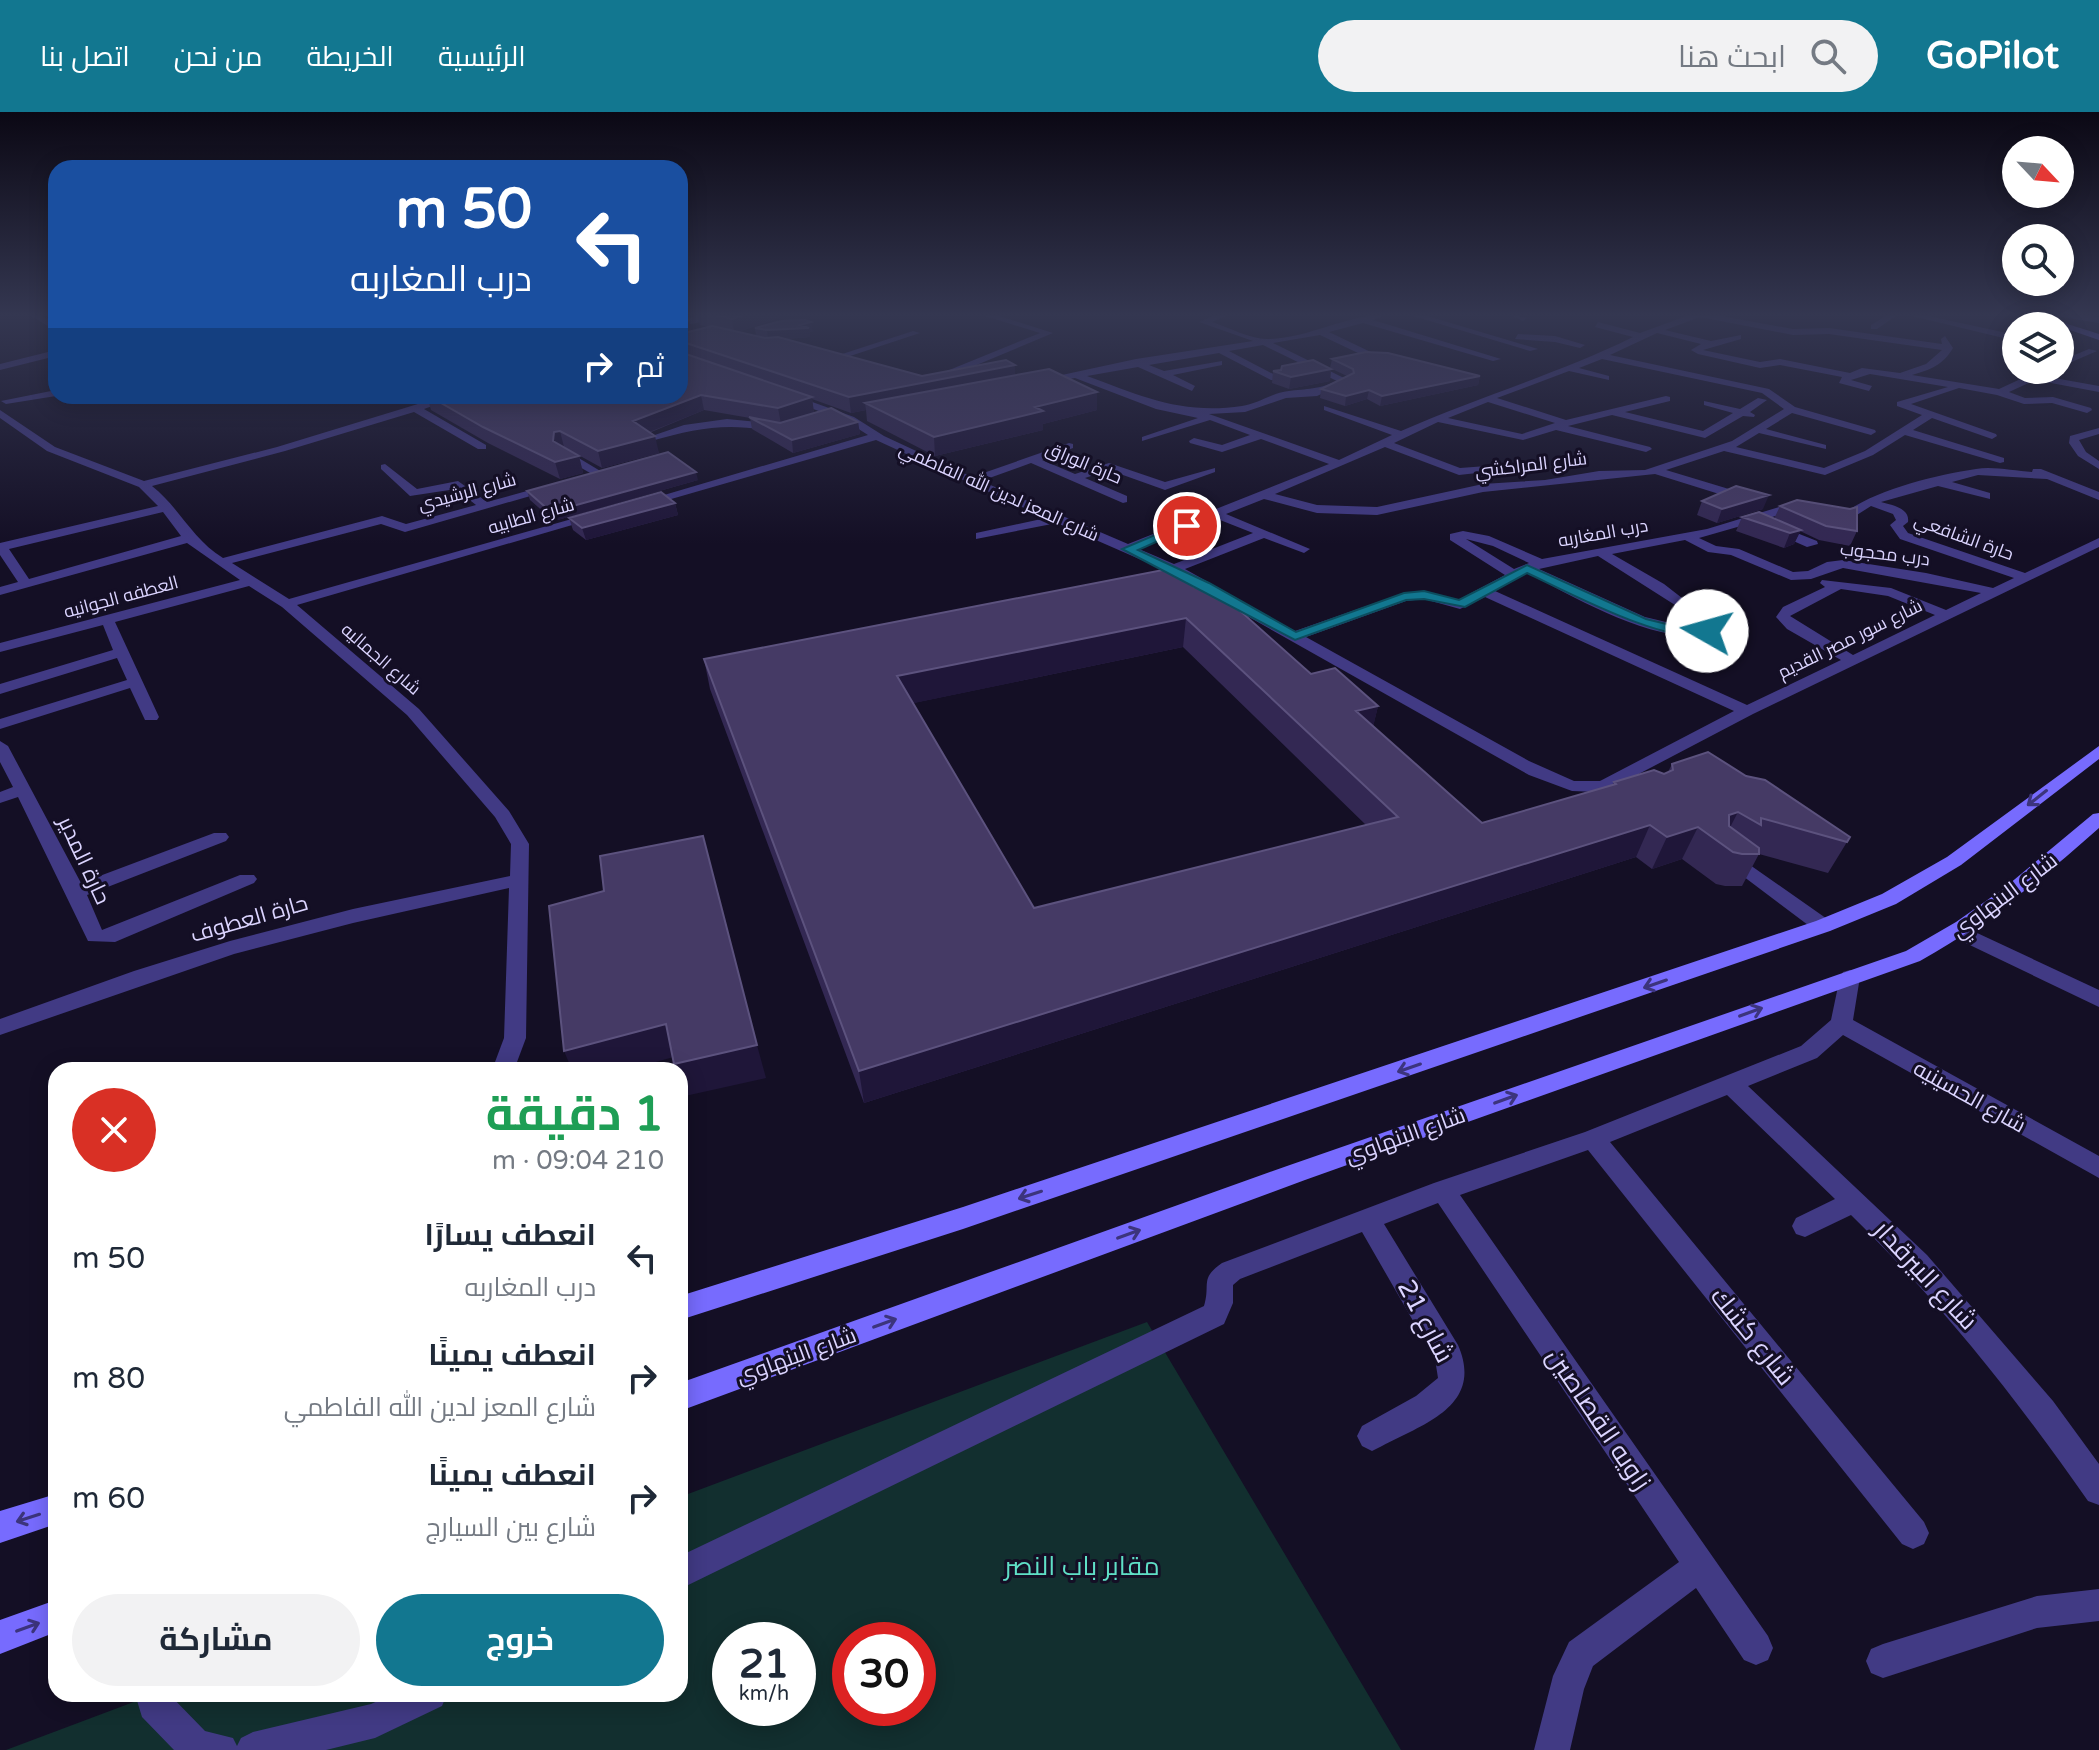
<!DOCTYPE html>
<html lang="ar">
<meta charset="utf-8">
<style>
body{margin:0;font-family:"Varela Round",Cairo,sans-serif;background:#f2f2f3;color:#1f2937;direction:rtl;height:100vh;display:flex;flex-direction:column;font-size:30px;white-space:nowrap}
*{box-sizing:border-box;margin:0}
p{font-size:26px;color:#747a83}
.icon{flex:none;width:44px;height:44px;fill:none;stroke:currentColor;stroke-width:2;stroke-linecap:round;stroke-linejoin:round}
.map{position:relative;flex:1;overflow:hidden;direction:ltr}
.side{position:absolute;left:48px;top:950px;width:640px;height:640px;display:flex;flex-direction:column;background:#fff;border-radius:24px;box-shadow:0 4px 20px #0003;direction:rtl}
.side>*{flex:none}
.hud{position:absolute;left:48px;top:48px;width:640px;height:244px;border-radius:24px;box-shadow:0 4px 20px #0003;direction:rtl;background:#1a4fa0;color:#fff;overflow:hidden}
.needle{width:52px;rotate:116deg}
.tools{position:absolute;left:2002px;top:24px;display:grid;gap:16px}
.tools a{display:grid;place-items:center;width:72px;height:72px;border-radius:50%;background:#fff;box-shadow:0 4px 20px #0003;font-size:40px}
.speed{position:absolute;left:712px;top:1510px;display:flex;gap:16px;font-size:40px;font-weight:700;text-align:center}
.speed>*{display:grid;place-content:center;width:104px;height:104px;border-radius:50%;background:#fff;box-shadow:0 4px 20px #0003;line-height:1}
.speed small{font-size:20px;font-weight:400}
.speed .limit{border:12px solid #d22;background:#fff;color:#111}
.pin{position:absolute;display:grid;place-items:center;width:68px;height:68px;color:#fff;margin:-34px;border:4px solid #fff;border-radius:50%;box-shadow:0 2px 8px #0007}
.me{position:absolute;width:88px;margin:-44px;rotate:277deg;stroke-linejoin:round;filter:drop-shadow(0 0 6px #0008)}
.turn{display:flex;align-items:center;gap:28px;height:168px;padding:0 24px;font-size:36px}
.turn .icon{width:104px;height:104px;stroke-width:2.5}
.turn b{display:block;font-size:56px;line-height:68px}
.then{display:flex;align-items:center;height:76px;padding:0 24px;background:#0003;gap:16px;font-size:30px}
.round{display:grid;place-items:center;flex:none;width:84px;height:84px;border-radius:42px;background:#f2f2f3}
.head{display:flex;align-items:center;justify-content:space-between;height:136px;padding:0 24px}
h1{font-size:48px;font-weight:700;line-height:60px;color:#1e9e55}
.action{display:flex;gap:16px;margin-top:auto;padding:16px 24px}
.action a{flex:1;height:92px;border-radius:48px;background:#127790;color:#fff;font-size:32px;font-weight:700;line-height:92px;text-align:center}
.action a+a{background:#f2f2f3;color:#1f2937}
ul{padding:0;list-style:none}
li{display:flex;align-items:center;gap:24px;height:120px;padding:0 24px}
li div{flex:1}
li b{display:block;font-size:30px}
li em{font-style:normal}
header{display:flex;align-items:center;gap:48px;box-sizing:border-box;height:112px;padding:0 40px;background:#127790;color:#fff}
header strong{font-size:38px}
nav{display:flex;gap:44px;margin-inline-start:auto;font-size:28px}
.search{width:560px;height:72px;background:#f2f2f3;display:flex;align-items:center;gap:20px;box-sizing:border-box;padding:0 28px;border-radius:44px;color:#747a83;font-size:30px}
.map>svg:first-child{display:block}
.green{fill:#122f2f;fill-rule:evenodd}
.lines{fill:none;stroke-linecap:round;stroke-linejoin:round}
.minor{fill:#413a84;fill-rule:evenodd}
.secondary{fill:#776bfe;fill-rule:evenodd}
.wall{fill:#332853;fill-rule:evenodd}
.shaded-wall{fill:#1f1639}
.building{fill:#453a65;stroke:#5c527e;stroke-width:2;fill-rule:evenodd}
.oneway{stroke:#3c347c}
.route{fill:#127790;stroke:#0c4d5e;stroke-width:2}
.labels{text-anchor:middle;stroke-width:6;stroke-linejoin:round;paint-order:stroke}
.far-street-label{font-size:18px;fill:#dbd4ff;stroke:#140f25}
.street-label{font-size:22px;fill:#dbd4ff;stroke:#140f25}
.near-street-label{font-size:26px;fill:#dbd4ff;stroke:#140f25}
.near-park-label{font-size:26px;fill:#5fdfc6;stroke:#140f25}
</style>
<header>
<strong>GoPilot</strong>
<div class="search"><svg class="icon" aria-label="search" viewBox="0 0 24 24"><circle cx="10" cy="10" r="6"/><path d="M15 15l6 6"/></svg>ابحث هنا</div>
<nav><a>الرئيسية</a><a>الخريطة</a><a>من نحن</a><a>اتصل بنا</a></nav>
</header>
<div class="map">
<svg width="2099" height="1638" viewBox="0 0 2099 1638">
<rect width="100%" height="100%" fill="#140f25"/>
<path class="green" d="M1147 1210 1401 1638H6L155 1582H680V1385ZM730 1528H798V1596H730ZM850 1528H918V1596H850Z"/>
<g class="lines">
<path class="minor" d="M30 203H40L56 212V219Z
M700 203H739L680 214V208Z
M982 203H996L1053 221 943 267H937V263L1040 221Z
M1215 203H1228L1212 210C1228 215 1250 227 1267 227 1307 227 1345 203 1385 203L1373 208 1501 247 1493 249 1363 211 1329 220 1379 244 1392 242V246L1375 249 1320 223 1273 231 1350 269 1317 284 1286 286 1245 300 1209 302 1339 348 1392 323 1324 298V294L1401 319C1477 285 1558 262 1633 225L1595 215 1598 210 1640 221 1689 203H1716L1793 217 1829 216 1942 232 1941 227 1945 224 1953 236C1943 253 1930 258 1912 263L1999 277 2040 258H2052L2043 264 2099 274V280L2035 268 2009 280 2025 286 2053 285 2091 296 2092 298 2087 301 2052 291 2024 292 1997 283 1959 276 1911 292 1996 322 1997 324 1992 327 1932 306 1913 318 2004 346V350L2000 351 1905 323 1873 343 1825 363 1724 339 1666 358 1752 384V390L1748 391 1655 362 1483 380 1377 403 1317 401 1264 387 1226 402 1310 437 1304 441 1264 426 1185 457 1295 519 1404 481 1424 479 1458 488 1505 463 1450 428V422L1463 419 1489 424 1542 447 1707 417 1789 392 1795 396 1793 399 1699 426 1716 434 1739 437 1793 460 1808 459 1827 450 1843 448 1926 461 1993 476 2014 466 1900 427 1890 413 1896 408 1893 402 1871 394 1849 408 1829 403 1835 399 1846 400C1878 377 1936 363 1976 357 1993 354 2014 359 2032 360L2033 357H2041L2099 380V388L2047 367 1978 363 1952 370 1990 381V387L1938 374 1881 390C1892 393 1910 396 1908 410L1903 414 1908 421 2025 461 2099 426V435L1753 602 1612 676 1597 680 1572 679 1529 663 1169 460 1057 411 976 427V421L1046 406 876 328 647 394 637 391 868 323 846 309 786 287V283L790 282 854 305 884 324 972 365 1069 331 1073 332V336L1042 348 1075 362 1109 351 1165 370 1215 356V360L1165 378 1109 358 1085 366 1127 384V390L1123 391 1031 351 981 369 1128 432 1329 352 1261 327 1222 340 1190 331 1189 329 1194 326 1222 333 1250 323 1210 308 1142 329V325L1198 306 1156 297 1075 266 1039 272 1034 269 1136 247 1253 229 1199 210ZM1700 205 1793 223 1829 222 1942 238 1926 252 1900 261 1862 256 1850 261 1780 247 1760 250 1703 238 1741 227V223L1711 229 1665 218ZM1657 221 1701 232 1691 238 1698 242 1760 256 1780 253 1842 265 1839 271 1869 279 1872 274 1851 268 1870 262 1948 275 1897 290V294L1922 303 1865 339 1824 356 1736 335 1759 321 1826 337V333L1766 317 1792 301 1871 323 1876 320 1875 318 1795 295 1769 277 1610 243ZM1263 233 1337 269C1314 279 1306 276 1283 280 1269 283 1256 292 1242 294 1182 303 1141 284 1087 264L1138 255 1192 279 1195 274 1173 263 1222 253V249L1164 259 1149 253 1219 241 1271 268H1277V264L1229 239ZM1602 247 1762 281 1784 297 1732 329 1645 358 1599 359 1545 368 1483 372 1377 395 1317 393 1275 382 1385 335 1459 363 1504 358V354L1500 353 1460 356 1394 331 1438 310 1523 328 1556 318 1646 340 1652 337 1650 335 1568 314 1612 303 1705 326 1743 304 1754 305 1755 303 1750 300 1767 288 1758 286 1740 297 1704 289V293L1733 301 1703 319 1625 300 1670 289V285L1666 284 1566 308 1497 286 1569 259 1609 268V264L1579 256ZM1488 290 1555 311 1522 322 1448 306ZM1215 406 1253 421 1174 452 1139 437ZM1466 427 1493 434 1529 451 1514 457ZM1685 428 1708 440 1731 443 1791 468 1811 467 1843 456 1981 481 1946 498 1891 476 1822 468 1820 471 1825 475 1783 495 1776 505 1787 517 1841 548 1747 593 1495 479 1527 461C1577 486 1655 534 1712 522V516L1687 515 1645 505 1539 457 1598 444 1686 500 1691 499V493L1664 472 1612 442ZM1841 477 1888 484 1935 503 1853 543 1790 504ZM1485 485 1734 599 1600 669H1574L1529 649 1306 525 1406 489 1424 487 1460 497Z
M1410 203H1424L1538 237 1530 239Z
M1511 203 1527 206 1523 209Z
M1887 203H1897L1877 217H1871V213Z
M1908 203H1924L2016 223V229Z
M2076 203 2099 205V211L2056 204Z
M913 219 920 221 841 247 833 245Z
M1518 222 1555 224 1585 233 1580 236 1555 230 1515 227Z
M2089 237 2097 239 2060 255V249Z
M56 238V244L0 258V252Z
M56 278V284L6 292 1 289Z
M444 284H460L424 297 486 333V337H478L414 300 285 339 152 374C179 395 192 427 223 446L382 404 406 412 476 393 456 377 410 384 381 357V353L385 352 417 377 458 369 487 390 552 372 558 376 405 420 381 412 232 451 289 487 593 401 603 404 297 493 419 597 509 699 529 732 526 926 514 958H492L504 926 509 776 353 811 234 842 0 923V907L134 859 230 829 353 797 510 764 511 732 495 705 407 603 282 495 249 474 115 510 159 605 157 608H145L130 576 0 617V607L127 568 117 546 0 582V572L113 538 103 513 0 540V531L240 468 187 431 0 483V475L18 470 0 443V431L158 394 139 375 47 339 0 306V298L55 335 144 369 277 335ZM163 400 181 424 29 467 9 437Z
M727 307 758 310 781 317 776 320C727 310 698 316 651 329L646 326 684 313Z
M2099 316V322L2079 328 2086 340 2099 349V357L2078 344 2069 331 2070 324Z
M559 339H567L607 363 597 365 559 343Z
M1772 411 1817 429 1818 432 1807 435 1768 418 1766 415Z
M0 629 8 634 81 771 214 721H226L229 725 226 729 87 783 102 818 240 763H254L257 767 254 771 115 830 88 829 18 685 0 691V680L13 675 0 650Z
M1730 739 1830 809 1833 814 1830 819H1816L1723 749 1721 745 1723 741Z
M1960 813 2099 878V895L1953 825 1950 820 1953 815Z
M1850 858 1857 860 1860 865 1853 908 2099 1044V1066L1843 923 1817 946 1748 974 1927 1143 2053 1289 2099 1352V1393L2088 1389C2017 1287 1940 1190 1851 1103L1805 1125 1796 1122 1792 1114 1796 1106 1835 1087 1727 983 1610 1030 1924 1410 1929 1421 1924 1432 1913 1437 1902 1432 1588 1038 1460 1083 1768 1524 1773 1536 1768 1548 1756 1553 1744 1548 1696 1476 1593 1554 1584 1577 1570 1638H1534L1553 1564 1569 1530 1679 1450 1438 1091 1384 1112 1458 1233C1484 1293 1426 1311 1382 1334L1372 1339 1362 1334 1357 1324 1362 1314 1416 1284 1438 1266 1435 1247 1362 1120 1240 1167 1233 1173V1191L1224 1212 680 1477V1444L1204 1194C1211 1172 1199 1167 1222 1151L1434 1071 1585 1020 1801 934 1831 908 1840 865 1843 860Z
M2099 1477V1509L2037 1516 1883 1566 1871 1561 1866 1549 1871 1537 1883 1532 2037 1484Z
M135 1582H169L205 1619 233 1626 237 1634 241 1626 253 1620 371 1592 393 1582H447L442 1594 375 1626 326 1638H174L142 1605Z"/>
<path class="secondary" d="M2026 203H2039L2099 222V228Z
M2099 634V647L1961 753 1896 792 1830 819 963 1117 680 1208V1184L963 1095 1816 809 1882 782 1947 745Z
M2099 701V716C2043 766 1986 812 1920 849L1305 1068 680 1299V1271L1287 1054 1906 839 1956 810 2003 777 2093 702Z
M56 1382V1412L0 1431V1399Z
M56 1488V1520L0 1542V1508Z"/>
</g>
<path class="wall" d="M698 203H778L779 206 738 220 756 224 755 216 813 219 810 220V225L785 227 922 264 1015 263 1097 280V298L1043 312V318L935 344 867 309 866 298 851 301 812 287 814 301 858 310 860 322 793 341 752 317 750 306 704 298 649 321 659 341 602 356 564 335 579 344 583 361 560 367 488 331 431 298 427 284H680V206L691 219 709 215 700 213Z
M1332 247 1480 264 1478 273 1380 294 1367 287 1345 294 1320 286 1321 277 1347 264 1330 256Z
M1331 257 1330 269 1289 277 1272 271 1273 259Z
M698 368 554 409 530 388 527 379Z
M1702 389 1763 397 1717 411 1697 403Z
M675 391 678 403 586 428 573 418 569 406Z
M1780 394 1857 419 1850 434 1819 428 1800 419 1794 432 1784 436 1736 419 1742 405 1774 407Z
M1194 475 1311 562 1378 594 1373 614 1482 711 1612 673 1614 670 1664 662 1668 660 1672 652 1847 730 1828 761 1759 742 1742 774H1725L1716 772 1682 747 1652 757 1636 745 864 991 710 577 704 547ZM1183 535 1366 713 1034 796 913 591Z"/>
<path class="shaded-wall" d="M743 203H778L779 206 734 221 732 207Z
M689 208 692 222 680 226V211Z
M811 210 813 219 810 220V225L768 228 767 218 800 213Z
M1015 253V268L865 291 866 298 851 301 849 285Z
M1331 257 1330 269 1289 277 1291 265Z
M1480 264 1478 273 1380 294 1382 284Z
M1369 278 1367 287 1345 294 1346 284Z
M1097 280V298L1043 312V318L935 344 934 325 1035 295Z
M701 283 704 298 637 325 633 309Z
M812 285 814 301 781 312 778 296Z
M858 310 860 322 793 341 792 328Z
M560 319 564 335 553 329 554 320Z
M655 324 659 341 602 356 598 339Z
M579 344 583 361 560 367 555 350Z
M696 360 698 368 554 409 551 400Z
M1769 383 1763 397 1717 411 1722 397Z
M675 391 678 403 586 428 582 416Z
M1801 418 1794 432 1784 436 1790 421Z
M1186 506 1183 535 900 594 897 564Z
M1378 594 1371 624 1356 599Z
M1738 700 1722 731 1729 703Z
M1650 713 1636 745 864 991 859 959Z
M1698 715 1682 747 1652 757 1667 725Z
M666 912 677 944 628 958H572L564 939Z
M757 933 766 966 685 984 680 969V958H676L674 952Z"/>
<path class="building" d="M716 203H743L732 207Z
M680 206 689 208 680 211Z
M805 208 811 210 800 213 809 216 767 218 755 216 781 209Z
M712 214 765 226 778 225 922 264 1006 248 1015 253 849 285 680 229V222Z
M680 240 812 285 778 296 701 283 633 309 655 324 598 339 560 319 554 320 553 329 579 344 555 350 483 315 429 284H680Z
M1366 240 1388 241 1480 264 1382 284 1369 278 1346 284 1321 277 1354 261 1353 257 1332 247Z
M1313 248 1331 257 1291 265 1273 259 1281 258 1282 254Z
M1049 257 1097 280 1035 295 1043 299 934 325 865 291Z
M831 296 858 310 792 328 749 305 780 311Z
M668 340 696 360 551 400 527 379Z
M1736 374 1769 383 1722 397 1702 389Z
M661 380 675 391 582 416 569 406Z
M1797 388 1850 397 1857 395V419L1826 414 1780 394Z
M1759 400 1801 418 1790 421 1742 405Z
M1173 456 1194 475 1210 472 1311 562 1335 556 1378 594 1356 599 1482 711 1616 672 1614 670 1654 658 1664 662 1673 658 1672 652 1708 640 1746 664 1765 668 1850 725 1847 730 1761 706V713L1738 700 1729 703V714L1759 736V742H1742L1733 740 1698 715 1667 725 1650 713 859 959 704 547ZM1186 506 1398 705 1034 796 897 564Z
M703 724 757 933 674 952 666 912 564 939 549 794 604 779 600 744Z"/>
<defs><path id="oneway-shaft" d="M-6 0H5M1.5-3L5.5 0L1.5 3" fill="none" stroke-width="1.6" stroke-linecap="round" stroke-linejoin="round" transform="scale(2)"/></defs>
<g class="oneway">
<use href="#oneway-shaft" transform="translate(2037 686) rotate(142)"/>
<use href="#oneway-shaft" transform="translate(1655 872) rotate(161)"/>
<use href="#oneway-shaft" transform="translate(1751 900) rotate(-20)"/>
<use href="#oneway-shaft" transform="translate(1409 956) rotate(161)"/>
<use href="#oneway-shaft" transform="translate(1506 987) rotate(-20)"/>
<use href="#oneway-shaft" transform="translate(1030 1083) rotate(162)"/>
<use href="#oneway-shaft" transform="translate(1129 1122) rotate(-20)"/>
<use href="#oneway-shaft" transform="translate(885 1211) rotate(-20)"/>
<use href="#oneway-shaft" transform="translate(28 1406) rotate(162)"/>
<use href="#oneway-shaft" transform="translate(28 1515) rotate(-20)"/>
</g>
<linearGradient id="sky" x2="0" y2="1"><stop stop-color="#0b0814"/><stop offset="0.47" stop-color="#343751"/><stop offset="1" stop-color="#343751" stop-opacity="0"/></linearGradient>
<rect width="2099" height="432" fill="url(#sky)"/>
<path class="route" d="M1183 411 1192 414 1138 438 1209 471 1296 520 1404 481 1424 479 1459 488 1527 453 1646 507 1687 517 1707 515 1713 519C1682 542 1562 477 1527 461L1465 495 1424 487 1406 488 1295 528 1122 437Z"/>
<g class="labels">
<g class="far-street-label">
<text transform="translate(1084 351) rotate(23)" y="6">حارة الوراق</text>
<text transform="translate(1531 353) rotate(-7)" y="6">شارع المراكشي</text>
<text transform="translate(467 380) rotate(-15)" y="6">شارع الرشيدي</text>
<text transform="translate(999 380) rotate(24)" y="6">شارع المعز لدين الله الفاطمي</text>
<text transform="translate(531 404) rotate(-16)" y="6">شارع الطابيه</text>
<text transform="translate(1603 421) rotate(-10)" y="6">درب المغاربه</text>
<text transform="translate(1964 425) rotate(20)" y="6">حارة الشافعي</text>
<text transform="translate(1885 442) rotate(7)" y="6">درب محجوب</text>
<text transform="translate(121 485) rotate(-15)" y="6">العطفه الجوانيه</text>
<text transform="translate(1850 527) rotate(-26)" y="6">شارع سور مصر القديم</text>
<text transform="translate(381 547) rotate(41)" y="6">شارع الجماليه</text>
</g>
<g class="street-label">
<text transform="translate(85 748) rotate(65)" y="8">حارة المدير</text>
<text transform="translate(2004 783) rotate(-37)" y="8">شارع البنهاوي</text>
<text transform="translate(249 806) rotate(-16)" y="8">حارة العطوف</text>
<text transform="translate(1970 984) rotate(29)" y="8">شارع الحسينيه</text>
<text transform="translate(1405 1023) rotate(-20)" y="8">شارع البنهاوي</text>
<text transform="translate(796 1243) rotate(-20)" y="8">شارع البنهاوي</text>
</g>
<g class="near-street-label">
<text transform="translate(1926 1163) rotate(47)" y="9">شارع البيرقدار</text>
<text transform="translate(1426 1209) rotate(62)" y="9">شارع 21</text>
<text transform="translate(1753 1224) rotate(51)" y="9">شارع كشك</text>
<text transform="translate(1599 1307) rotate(56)" y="9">زاويه القصاصين</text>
</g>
<g class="near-park-label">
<text x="1082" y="1463">مقابر باب النصر</text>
</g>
</g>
</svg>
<div class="tools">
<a><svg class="needle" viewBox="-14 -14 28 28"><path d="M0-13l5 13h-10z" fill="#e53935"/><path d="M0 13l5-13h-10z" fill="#747a83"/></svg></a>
<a><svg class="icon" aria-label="search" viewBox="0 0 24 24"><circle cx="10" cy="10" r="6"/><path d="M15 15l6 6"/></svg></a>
<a><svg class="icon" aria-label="layers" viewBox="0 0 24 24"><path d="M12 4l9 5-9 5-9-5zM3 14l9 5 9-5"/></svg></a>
</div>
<div class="speed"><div>21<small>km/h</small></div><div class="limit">30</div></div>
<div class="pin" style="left:1187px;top:414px;background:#d93025"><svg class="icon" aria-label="arrive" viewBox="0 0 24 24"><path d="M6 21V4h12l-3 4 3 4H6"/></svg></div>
<svg class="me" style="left:1707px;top:519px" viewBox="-20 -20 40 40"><circle r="19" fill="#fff"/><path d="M0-13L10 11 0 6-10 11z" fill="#127790"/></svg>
<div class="hud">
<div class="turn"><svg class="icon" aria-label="left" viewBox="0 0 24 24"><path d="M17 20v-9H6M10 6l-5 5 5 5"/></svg><div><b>50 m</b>درب المغاربه</div></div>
<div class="then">ثم<svg class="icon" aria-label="right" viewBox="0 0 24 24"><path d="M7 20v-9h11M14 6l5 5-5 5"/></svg></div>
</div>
<section class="side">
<div class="head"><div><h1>1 دقيقة</h1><p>210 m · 09:04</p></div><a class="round" style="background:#d93025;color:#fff"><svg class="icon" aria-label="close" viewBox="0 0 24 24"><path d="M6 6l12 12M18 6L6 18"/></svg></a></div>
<ul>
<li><svg class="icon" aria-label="left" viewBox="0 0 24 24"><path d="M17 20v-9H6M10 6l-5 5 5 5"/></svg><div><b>انعطف يسارًا</b><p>درب المغاربه</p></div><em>50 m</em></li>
<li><svg class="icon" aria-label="right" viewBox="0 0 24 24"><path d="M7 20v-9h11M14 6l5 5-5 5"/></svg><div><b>انعطف يمينًا</b><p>شارع المعز لدين الله الفاطمي</p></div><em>80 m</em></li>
<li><svg class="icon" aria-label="right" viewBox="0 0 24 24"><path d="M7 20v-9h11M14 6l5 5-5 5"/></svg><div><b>انعطف يمينًا</b><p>شارع بين السيارج</p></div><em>60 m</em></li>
</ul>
<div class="action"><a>خروج</a><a>مشاركة</a></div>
</section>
</div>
